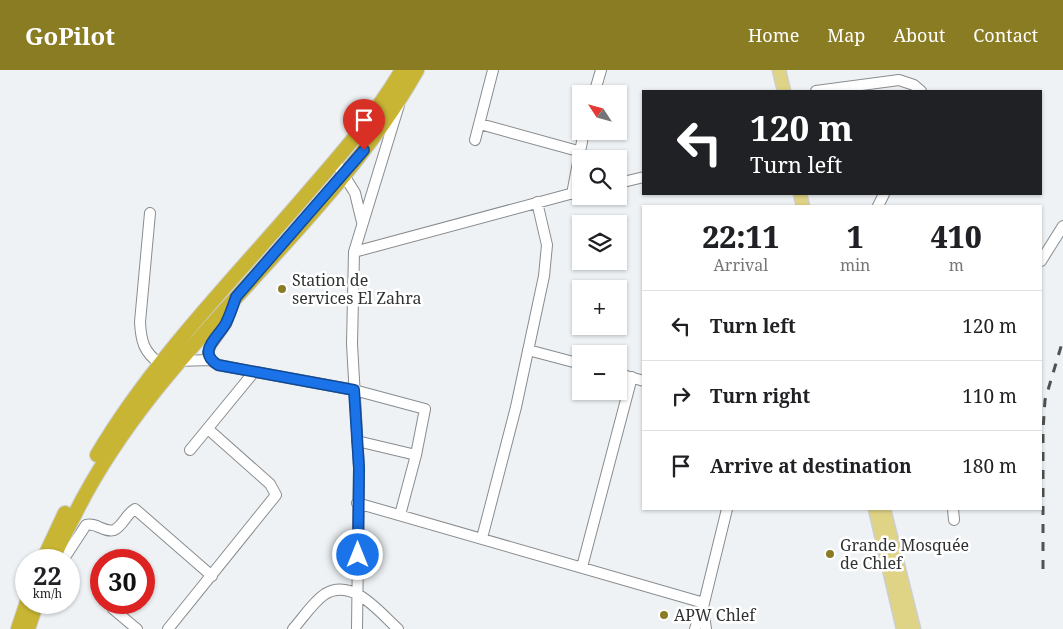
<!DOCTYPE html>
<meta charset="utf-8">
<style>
body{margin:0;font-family:"Noto Serif",serif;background:#f2f2f2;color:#202124;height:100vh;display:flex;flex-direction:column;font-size:19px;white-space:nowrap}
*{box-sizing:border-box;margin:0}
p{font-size:16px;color:#757577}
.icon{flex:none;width:28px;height:28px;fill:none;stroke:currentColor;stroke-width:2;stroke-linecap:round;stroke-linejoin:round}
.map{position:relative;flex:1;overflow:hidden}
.drawer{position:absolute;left:642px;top:135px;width:400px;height:305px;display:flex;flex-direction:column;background:#fff;border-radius:0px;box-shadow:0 1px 4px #0004}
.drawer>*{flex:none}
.guide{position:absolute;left:642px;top:20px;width:400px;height:105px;border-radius:0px;box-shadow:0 1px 4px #0004;background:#202124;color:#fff;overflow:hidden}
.needle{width:32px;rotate:306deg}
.buttons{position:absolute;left:572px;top:15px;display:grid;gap:10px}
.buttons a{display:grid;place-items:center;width:55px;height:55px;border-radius:0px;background:#fff;box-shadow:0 1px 4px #0004;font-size:25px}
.speed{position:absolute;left:15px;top:479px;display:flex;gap:10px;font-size:25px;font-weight:700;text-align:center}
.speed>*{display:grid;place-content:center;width:65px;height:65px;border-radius:50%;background:#fff;box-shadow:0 1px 4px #0004;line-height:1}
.speed small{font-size:12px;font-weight:400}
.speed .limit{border:8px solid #d22;background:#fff;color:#111}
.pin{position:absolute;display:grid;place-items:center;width:42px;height:42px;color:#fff;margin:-51px -21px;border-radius:50% 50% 50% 0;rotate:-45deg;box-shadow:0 0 5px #0007}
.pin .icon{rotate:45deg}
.me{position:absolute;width:55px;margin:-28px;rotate:0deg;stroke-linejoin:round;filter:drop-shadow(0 0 4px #0008)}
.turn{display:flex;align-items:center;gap:18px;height:105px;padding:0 25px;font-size:22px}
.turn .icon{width:65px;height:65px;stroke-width:2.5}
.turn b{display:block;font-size:35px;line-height:42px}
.eta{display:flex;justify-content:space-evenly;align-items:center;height:85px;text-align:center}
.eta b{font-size:30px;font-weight:800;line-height:35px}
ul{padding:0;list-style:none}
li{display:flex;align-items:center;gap:15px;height:70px;padding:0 25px;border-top:1px solid #e0e0e0}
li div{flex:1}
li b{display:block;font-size:19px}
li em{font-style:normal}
header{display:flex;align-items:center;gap:30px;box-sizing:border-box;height:70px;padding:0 25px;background:#8a7c22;color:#fff}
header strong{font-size:24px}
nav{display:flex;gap:28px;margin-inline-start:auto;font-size:18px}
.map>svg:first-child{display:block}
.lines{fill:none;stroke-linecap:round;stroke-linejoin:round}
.minor-casing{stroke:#898c8e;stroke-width:12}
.major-casing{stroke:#cdcece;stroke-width:15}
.highway-casing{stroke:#cdcece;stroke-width:16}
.minor{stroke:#fff;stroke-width:10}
.major{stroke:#dfd385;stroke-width:12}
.highway{stroke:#c9b534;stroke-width:14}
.rail{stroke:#505252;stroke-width:3;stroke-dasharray:9 9;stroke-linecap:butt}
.route-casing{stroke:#114b97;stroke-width:12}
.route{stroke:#1a73e8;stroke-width:9}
.poi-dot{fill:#8a7c22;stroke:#fff;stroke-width:2}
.labels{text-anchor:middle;stroke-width:5;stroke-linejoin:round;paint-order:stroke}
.poi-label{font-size:16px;fill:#303232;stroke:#fff;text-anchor:start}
</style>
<header>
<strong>GoPilot</strong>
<nav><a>Home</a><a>Map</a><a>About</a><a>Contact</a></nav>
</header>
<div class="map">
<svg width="1063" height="559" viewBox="0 0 1063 559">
<rect width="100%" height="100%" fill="#eef2f5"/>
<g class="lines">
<defs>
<path id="minor" d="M816 21 899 10 914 15 921 21
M594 24 601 0
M480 54 578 81
M475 70 493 0
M335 91 355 123 362 152
M619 113 644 107
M572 124 584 61
M878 136 884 124
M150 143 140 252C141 272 144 282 160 294
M354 182 581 121
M1041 191 1063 156
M234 233 226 254 211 275 208 283 210 290 218 295 354 320 425 339 416 385 400 445
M528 280 581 294
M177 291 210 290
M619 304 644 311
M357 371 416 385
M190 380 254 302
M357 433 704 533
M953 439 954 450
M482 468 516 337 544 206 547 175 537 132
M54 485 65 487 86 455C96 452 104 463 114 460 123 456 126 444 135 439L212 506
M582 497 632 307
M703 538 706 559
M113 539 137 559
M168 559 276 425 270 414 208 359
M293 559C303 548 313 532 325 524 353 507 380 543 398 559
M357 559 359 398 352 274 354 182 399 35
M695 559 703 537 727 439"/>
<path id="major" d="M779 0 784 21
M800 124 803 136
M875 439 903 559
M884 439 914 559"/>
<path id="highway" d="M97 385C155 287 237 206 310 120 343 82 376 44 402 0
M43 490 65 443
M53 490C58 475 67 460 74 446 158 275 324 165 417 0
M18 559 27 532
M28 559 37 532"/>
</defs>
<use href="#minor" class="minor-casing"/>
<use href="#major" class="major-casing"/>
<use href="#highway" class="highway-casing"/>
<use href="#minor" class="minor"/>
<use href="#major" class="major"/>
<use href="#highway" class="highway"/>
<path class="rail" d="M1043 499V360L1045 330 1063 270"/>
</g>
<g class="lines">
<defs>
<path id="route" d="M358 485 359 398 354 320 218 295C196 281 218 268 226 253 230 245 233 236 236 227L364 80"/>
</defs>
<use href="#route" class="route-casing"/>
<use href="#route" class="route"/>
</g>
<g class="poi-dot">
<circle cx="282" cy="219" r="5"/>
<circle cx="830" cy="484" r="5"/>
<circle cx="664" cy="545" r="5"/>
</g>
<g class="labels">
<g class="poi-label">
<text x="292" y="216">Station de<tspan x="292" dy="18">services El Zahra</tspan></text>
<text x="840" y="481">Grande Mosquée<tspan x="840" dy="18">de Chlef</tspan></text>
<text x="674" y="551">APW Chlef</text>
</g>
</g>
</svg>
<div class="buttons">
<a><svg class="needle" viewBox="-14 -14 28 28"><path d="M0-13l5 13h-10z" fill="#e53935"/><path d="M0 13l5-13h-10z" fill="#757577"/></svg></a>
<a><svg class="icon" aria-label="search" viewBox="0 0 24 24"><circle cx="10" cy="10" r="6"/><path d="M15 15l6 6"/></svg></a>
<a><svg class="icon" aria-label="layers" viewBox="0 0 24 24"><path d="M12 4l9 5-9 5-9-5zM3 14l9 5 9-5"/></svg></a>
<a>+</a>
<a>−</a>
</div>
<div class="speed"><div>22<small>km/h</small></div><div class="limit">30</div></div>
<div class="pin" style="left:364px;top:80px;background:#d93025"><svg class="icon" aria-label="arrive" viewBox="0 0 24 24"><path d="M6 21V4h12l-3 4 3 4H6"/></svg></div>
<svg class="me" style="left:358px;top:485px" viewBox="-20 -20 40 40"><circle r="17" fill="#1a73e8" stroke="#fff" stroke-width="3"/><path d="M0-11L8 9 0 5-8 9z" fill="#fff"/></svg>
<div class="guide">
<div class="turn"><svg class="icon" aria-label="left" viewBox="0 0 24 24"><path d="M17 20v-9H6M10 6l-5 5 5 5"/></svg><div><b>120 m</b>Turn left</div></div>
</div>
<section class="drawer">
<div class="eta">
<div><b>22:11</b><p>Arrival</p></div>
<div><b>1</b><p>min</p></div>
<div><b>410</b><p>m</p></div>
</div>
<ul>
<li><svg class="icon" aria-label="left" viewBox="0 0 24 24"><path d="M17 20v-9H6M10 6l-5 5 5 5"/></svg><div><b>Turn left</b></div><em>120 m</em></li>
<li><svg class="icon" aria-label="right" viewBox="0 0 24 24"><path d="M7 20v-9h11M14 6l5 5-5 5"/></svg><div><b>Turn right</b></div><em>110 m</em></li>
<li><svg class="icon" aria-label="arrive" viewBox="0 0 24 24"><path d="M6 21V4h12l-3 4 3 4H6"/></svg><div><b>Arrive at destination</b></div><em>180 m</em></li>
</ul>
</section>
</div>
